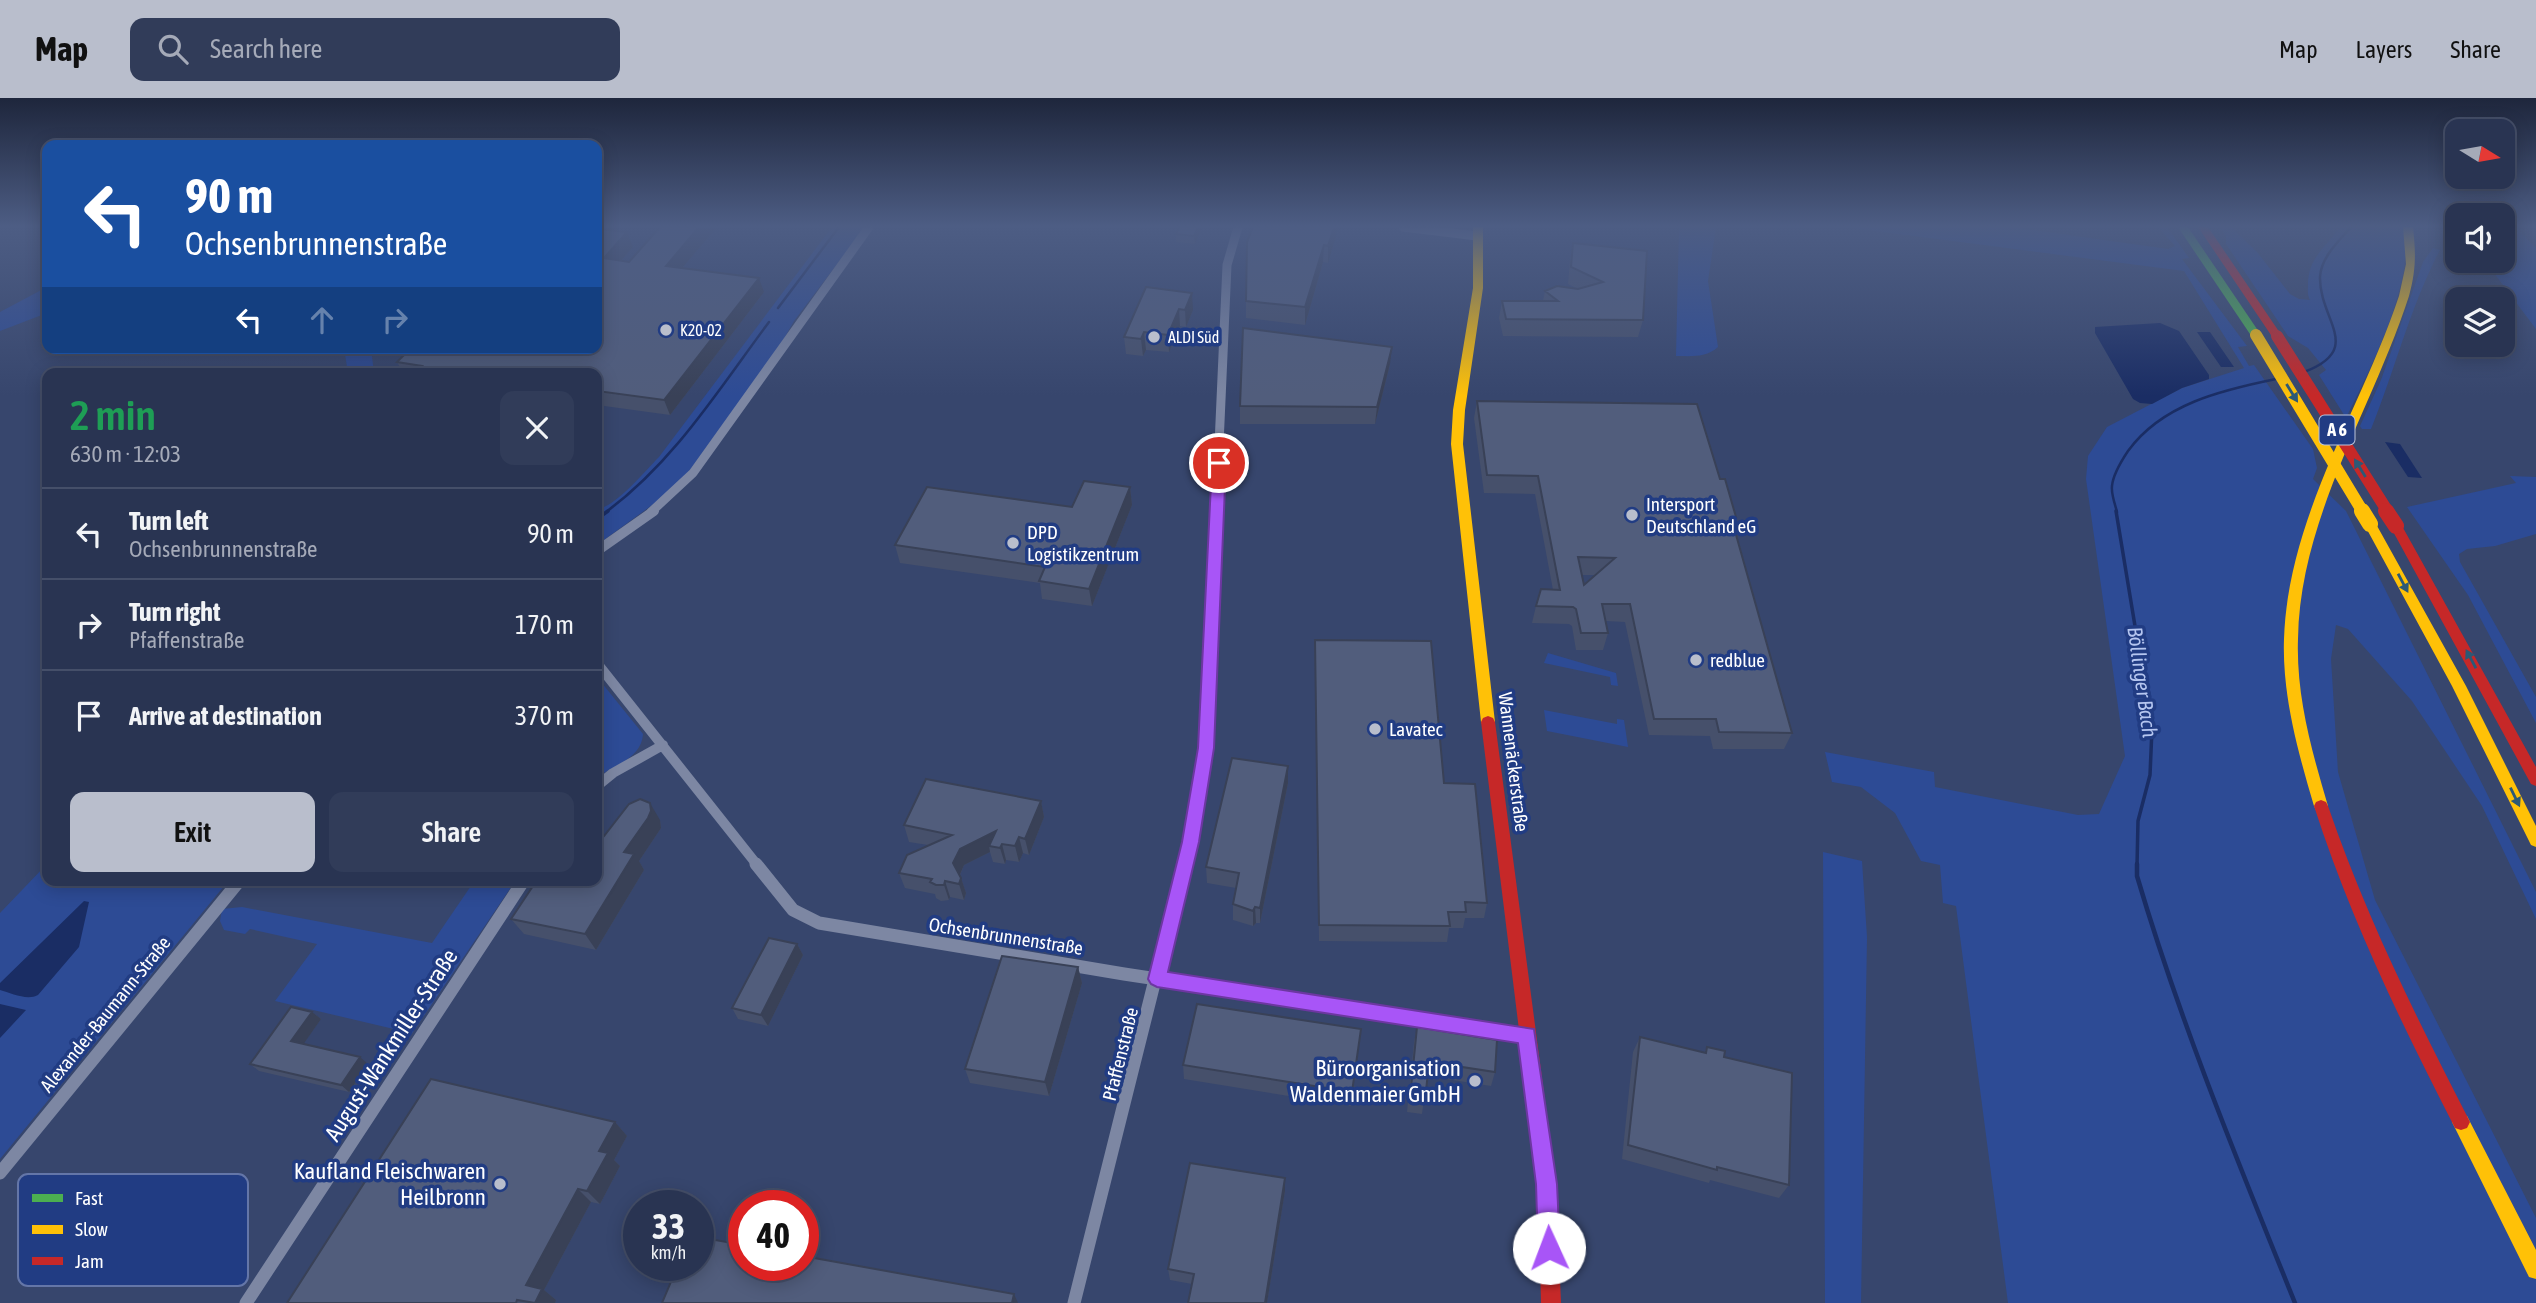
<!DOCTYPE html>
<meta charset="utf-8">
<style>
body{margin:0;font-family:"Asap Condensed",sans-serif;background:#313c59;color:#f1f3f6;height:100vh;display:flex;flex-direction:column;font-size:26px;white-space:nowrap}
*{box-sizing:border-box;margin:0}
p{font-size:23px;color:#a5aab8}
.icon{flex:none;width:38px;height:38px;fill:none;stroke:currentColor;stroke-width:2;stroke-linecap:round;stroke-linejoin:round}
.map{position:relative;flex:1;overflow:hidden}
.details{position:absolute;left:42px;top:270px;width:560px;height:518px;display:flex;flex-direction:column;background:#293452;border-radius:14px;box-shadow:0 4px 18px #0003,0 0 0 2px #454f69}
.details>*{flex:none}
.guide{position:absolute;left:42px;top:42px;width:560px;height:214px;border-radius:14px;box-shadow:0 4px 18px #0003,0 0 0 2px #454f69;background:#1a4fa0;color:#fff;overflow:hidden}
.needle{width:46px;rotate:101deg}
.tools{position:absolute;left:2445px;top:21px;display:grid;gap:14px}
.tools a{display:grid;place-items:center;width:70px;height:70px;border-radius:14px;background:#293452;box-shadow:0 4px 18px #0003,0 0 0 2px #454f69;font-size:35px}
.speed{position:absolute;left:623px;top:1092px;display:flex;gap:14px;font-size:35px;font-weight:700;text-align:center}
.speed>*{display:grid;place-content:center;width:91px;height:91px;border-radius:50%;background:#293452;box-shadow:0 4px 18px #0003,0 0 0 2px #454f69;line-height:1}
.speed small{font-size:18px;font-weight:400}
.speed .limit{border:10px solid #d22;background:#fff;color:#111}
.pin{position:absolute;display:grid;place-items:center;width:60px;height:60px;color:#fff;margin:-30px;border:4px solid #fff;border-radius:50%;box-shadow:0 2px 7px #0007}
.me{position:absolute;width:77px;margin:-38px;rotate:358deg;stroke-linejoin:round;filter:drop-shadow(0 0 5px #0008)}
.turn{display:flex;align-items:center;gap:24px;height:147px;padding:0 28px;font-size:32px}
.turn .icon{width:91px;height:91px;stroke-width:2.5}
.turn b{display:block;font-size:49px;line-height:60px}
.lanes{display:flex;align-items:center;height:66px;padding:0 28px;background:#0003;justify-content:center;gap:35px;direction:ltr}
.lanes .off{opacity:.35}
.round{display:grid;place-items:center;flex:none;width:74px;height:74px;border-radius:14px;background:#313c59}
.headline{display:flex;align-items:center;justify-content:space-between;height:119px;padding:0 28px}
h1{font-size:42px;font-weight:600;line-height:52px;color:#1e9e55}
.button{display:flex;gap:14px;margin-top:auto;padding:14px 28px}
.button a{flex:1;height:80px;border-radius:14px;background:#b9becc;color:#111;font-size:28px;font-weight:600;line-height:80px;text-align:center}
.button a+a{background:#313c59;color:#f1f3f6}
ul{padding:0;list-style:none}
li{display:flex;align-items:center;gap:21px;height:91px;padding:0 28px;border-top:2px solid #454f69}
li div{flex:1}
li b{display:block;font-size:26px}
li em{font-style:normal}
header{display:flex;align-items:center;gap:42px;box-sizing:border-box;height:98px;padding:0 35px;background:#b9becc;color:#111}
header strong{font-size:33px}
nav{display:flex;gap:38px;margin-inline-start:auto;font-size:24px}
.search{width:490px;height:63px;background:#313c59;display:flex;align-items:center;gap:18px;box-sizing:border-box;padding:0 24px;border-radius:14px;color:#a5aab8;font-size:26px}
.map>svg:first-child{display:block}
.green{fill:#2d4b95}
.water{fill:#1a2d64}
.lines{fill:none;stroke-linecap:round;stroke-linejoin:round}
.stream-far2{stroke:#1a2d64;stroke-width:2.5}
.stream-far1{stroke:#1a2d64;stroke-width:3.5}
.stream{stroke:#1a2d64;stroke-width:4.5}
.street-far2{stroke:#7d87a3;stroke-width:9}
.street-far1{stroke:#7d87a3;stroke-width:10}
.street{stroke:#7d87a3;stroke-width:13}
.fast{fill:#4caf50;fill-rule:evenodd}
.slow{fill:#ffc107;fill-rule:evenodd}
.jam{fill:#c62828;fill-rule:evenodd}
.slow-bridge-far1{stroke:#ffc107;stroke-width:12}
.slow-bridge{stroke:#ffc107;stroke-width:16}
.jam-bridge-far1{stroke:#c62828;stroke-width:12}
.jam-bridge{stroke:#c62828;stroke-width:16}
.wall{fill:#46506b;fill-rule:evenodd}
.shaded-wall{fill:#394157}
.building{fill:#515d7c;stroke:#394157;stroke-width:2;fill-rule:evenodd}
.oneway{fill:#2c5976}
.route{fill:#a855f7;stroke:#6d37a1;stroke-width:2}
.poi-dot{fill:#b9becc;stroke:#213c83;stroke-width:2.5}
.labels{text-anchor:middle;stroke-width:7;stroke-linejoin:round;paint-order:stroke}
.far-poi-label{font-size:16px;fill:#fff;stroke:#213c83;text-anchor:start}
.shield{fill:#213c83;stroke:#bcc4da;stroke-width:2}
.shield-label{font-size:18px;font-weight:bold;fill:#fff}
.poi-label{font-size:19px;fill:#fff;stroke:#213c83;text-anchor:start}
.street-label{font-size:19px;fill:#fff;stroke:#213c83}
.water-label{font-size:21px;font-style:italic;fill:#b5c6f0;stroke:#213c83}
.near-street-label{font-size:23px;fill:#fff;stroke:#213c83}
.near-poi-label{font-size:23px;fill:#fff;stroke:#213c83;text-anchor:end}
.key{fill:#213c83;stroke:#6476a8;stroke-width:2}
.key-label{font-size:19px;fill:#fff}
</style>
<header>
<strong>Map</strong>
<div class="search"><svg class="icon" aria-label="search" viewBox="0 0 24 24"><circle cx="10" cy="10" r="6"/><path d="M15 15l6 6"/></svg>Search here</div>
<nav><a>Map</a><a>Layers</a><a>Share</a></nav>
</header>
<div class="map">
<svg width="2536" height="1205" viewBox="0 0 2536 1205">
<rect width="100%" height="100%" fill="#37466d"/>
<path class="green" d="M832 129H865L794 223 781 246 690 372 666 397 597 447V411C616 409 645 373 659 359Z
M1679 129H1716L1708 183 1718 249C1706 260 1691 258 1676 258Z
M1844 129H2013L2168 151 2175 148 2158 129H2167L2189 160 2182 161 2247 248 2238 249 2249 268 2254 267 2313 351 2317 370 2313 381 2346 413 2536 794V821L2482 708 2412 603 2348 531 2336 527 2331 561 2338 674 2375 802 2536 1120V1205H2008L1956 808 1943 805 1940 767 1921 763 1895 715 1861 689 1832 684 1825 654 1934 674 1935 689 2078 717 2099 716 2125 658 2086 381 2088 358 2107 329 2182 290 2244 270 2184 173Z
M2220 129H2231L2257 154 2290 196 2299 201 2310 202C2307 196 2308 193 2308 186 2308 160 2326 149 2340 129H2403C2417 181 2370 271 2346 320L2319 277 2326 272 2308 250 2288 238 2226 146V138Z
M2503 129H2515L2536 150V231L2485 163H2502Z
M2433 150 2440 152C2410 209 2395 272 2371 331H2362L2360 328 2381 282 2423 164Z
M47 189V215L0 233V214Z
M344 250H371L374 275H348Z
M2510 378 2536 379V436L2495 448 2467 451 2459 456 2460 464 2536 599V625L2468 497 2407 409 2516 385Z
M1548 555 1616 575 1618 588 1611 587 1610 579 1544 565Z
M597 579 643 636C642 659 615 668 597 679Z
M1544 612 1617 626V621L1624 622 1628 649 1547 633Z
M1823 754 1862 763 1867 839 1861 1205H1825Z
M47 766V782H229L0 1061V815Z
M475 782H516L400 953 389 951 398 932 275 903 317 846 250 831 245 836 224 832 220 823 222 811 242 809 432 845Z"/>
<path class="water" d="M2160 225 2179 233 2209 277V281L2182 290 2152 306 2140 305 2133 301 2095 235V229Z
M2197 234H2210L2234 269H2221Z
M2385 344 2400 346 2422 380 2408 379Z
M84 803 89 804 79 849 38 897C27 903 11 895 0 892V885Z
M0 906 26 912 0 940Z"/>
<g class="lines">
<path class="stream-far2" d="M778 210 839 129
M2304 274C2365 251 2319 222 2320 179 2321 159 2339 143 2351 129
M606 414C674 364 719 291 769 224
M2117 414C2115 406 2111 396 2112 388 2113 376 2122 362 2128 353 2162 306 2222 292 2276 281"/>
<path class="stream-far1" d="M2116 413 2152 631 2150 677 2138 723 2137 768
M597 421 608 413"/>
<path class="stream" d="M2137 766V778C2180 924 2238 1064 2295 1205"/>
<path class="street-far2" d="M1403 129 1477 138
M651 414 693 375 869 129
M1216 414 1227 167 1238 129"/>
<path class="street-far1" d="M597 453 654 413
M597 565 758 768
M597 688 613 675 663 647
M1184 768 1206 650 1216 413"/>
<path class="street" d="M756 766 793 812 819 825 1124 876 1527 937
M0 1075 240 782
M246 1205 524 782
M1074 1205 1184 766"/>
<path class="fast" d="M2178 129H2188L2261 237 2260 239H2252Z"/>
<path class="slow" d="M1473 129H1483V190L1465 312 1463 346 1495 624 1493 628H1483L1481 624 1451 346 1453 312 1473 190Z
M2403 129H2413C2416 156 2416 172 2409 198 2372 312 2300 419 2298 541 2296 598 2312 654 2328 708L2326 712 2321 714 2316 712 2314 708C2298 654 2282 597 2284 541 2288 418 2361 312 2399 198L2406 166Z
M2370 422 2376 426 2466 588 2536 728V749L2531 747 2452 588 2364 426Z
M2461 1016 2467 1018 2536 1152V1181L2529 1179 2455 1030 2452 1024 2455 1018Z"/>
<path class="jam" d="M2198 129H2208L2282 238 2281 240H2273Z
M2396 424 2402 428 2536 669V688L2531 686 2390 428Z
M1488 618 1493 620 1495 624 1556 1086 1561 1205H1541L1538 1086 1481 624 1483 620Z
M2321 702 2326 704 2328 708C2365 816 2415 917 2467 1018L2470 1024 2467 1030 2461 1032 2455 1030C2401 925 2350 820 2314 708L2316 704Z"/>
<path class="slow-bridge-far1" d="M2256 237 2363 414"/>
<path class="slow-bridge" d="M2362 413 2370 426"/>
<path class="jam-bridge-far1" d="M2277 238 2388 414"/>
<path class="jam-bridge" d="M2386 413 2396 428"/>
</g>
<path class="wall" d="M660 129H717L682 170 764 194 670 317 597 307V275H403L397 264 627 134 633 149 621 163 629 164Z
M1179 129H1202L1195 146 1176 144V136Z
M1253 129H1338L1328 165 1323 164 1305 227 1246 220V203Z
M1573 145 1643 222 1638 239 1503 238 1499 220 1502 203H1543L1545 193 1578 191 1568 186 1570 162Z
M1146 189 1193 212 1186 229 1180 228 1169 254 1146 252 1143 258 1126 256 1124 239Z
M1390 266 1375 326H1240V308Z
M1477 303 1720 381 1736 419 1734 427 1792 635 1784 651H1713L1710 638 1649 637 1625 524 1606 523 1608 535 1603 552H1576L1572 528 1569 526 1532 525 1536 508 1553 492 1535 396 1484 395 1474 320ZM1582 477H1595L1584 487Z
M1130 389 1132 407 1092 508 1042 501 1040 485 900 465 895 447 1072 409Z
M1315 542 1487 805 1484 820H1465L1463 830H1449L1447 844 1319 843Z
M1288 668V685L1260 825H1256L1253 828 1233 822V806L1236 790 1207 785 1206 769Z
M1041 703 1044 719 1029 757 1023 755 1019 764 1006 762 1005 766 993 764 990 754 964 767 960 777 966 795 964 802 950 799 949 802 941 803 936 800 935 796 905 790 899 775 928 747 909 744 904 727Z
M660 722 661 730 639 763 644 772 596 852 524 836 511 821 604 738Z
M797 846 803 857 768 928 738 921 732 910Z
M1078 869 1082 885 1049 998 970 985 965 971Z
M312 914 321 921 303 946 368 966 349 994 259 973 250 966Z
M1417 929 1495 974 1491 988 1427 978 1422 1016 1407 1014 1414 944Z
M1361 931 1351 1008 1184 981 1183 967Z
M1640 939 1704 955 1707 949 1724 959 1789 1087 1779 1100 1710 1082 1709 1085 1622 1061 1633 954Z
M615 1024 627 1038 614 1062 620 1068 600 1106 591 1104 544 1192 556 1202 555 1205H287Z
M1285 1080V1093L1267 1205H1188L1192 1186 1170 1182 1168 1171Z"/>
<path class="shaded-wall" d="M699 129H717L671 183 666 168Z
M1198 129H1202V130L1195 146 1194 138Z
M1334 129H1338V131L1328 165V148Z
M627 134 633 149 610 175 604 160Z
M1324 147 1323 164 1305 227V209Z
M759 180 764 194 670 317 664 302Z
M1192 195 1193 212 1186 229 1185 212Z
M1179 211 1180 228 1169 254 1168 237Z
M1144 234 1146 252 1143 258 1141 241Z
M1392 249 1390 266 1375 326 1377 309Z
M1130 389 1132 407 1092 508 1089 491Z
M1288 668V685L1260 825V810Z
M1041 703 1044 719 1029 757 1025 741Z
M650 705 660 722 661 730 639 763 644 772 596 852 585 836 624 754Z
M996 733 989 748 990 754 964 767 958 781 953 765 960 751Z
M1019 739 1023 755 1019 764 1015 748Z
M1002 746 1006 762 1005 766 1000 750Z
M961 780 966 795 964 802 959 786Z
M945 783 950 799 949 802 944 787Z
M1255 809 1256 825 1253 828V813Z
M797 846 803 857 768 928 761 917Z
M1078 869 1082 885 1049 998 1045 984Z
M312 914 321 921 300 951 291 943Z
M360 959 368 966 349 994 341 987Z
M615 1024 627 1038 614 1062 620 1068 600 1106 587 1093 599 1053Z
M1285 1080V1093L1267 1205H1265Z
M578 1091 591 1104 544 1192 556 1202 555 1205H535L526 1187Z
M1014 1196 1018 1205H1012Z"/>
<path class="building" d="M660 129H699L666 168 759 180 664 302 597 293V275H415L422 268 397 264 411 250H597V131L627 134 604 160 629 164Z
M1179 129H1198L1194 138 1176 136Z
M1253 129H1334L1328 148 1324 147 1305 209 1246 203 1247 144Z
M1573 145 1647 153 1643 222 1506 221 1502 203H1558L1545 193 1557 188 1578 191 1603 184 1571 169Z
M1146 189 1192 195 1185 212 1179 211 1168 237 1144 234 1141 241 1124 239Z
M1243 230 1392 249 1377 309 1240 308Z
M1477 303 1697 306 1720 381H1725L1736 419H1731L1792 635 1719 634 1716 621H1654L1630 506H1602L1608 535H1581L1576 511 1573 509 1536 508 1541 491 1560 492 1538 378 1487 377ZM1578 459 1615 460 1584 487Z
M1084 383 1130 389 1089 491 1039 483 1045 469 895 447 927 389 1072 409Z
M1315 542 1431 543 1444 685 1475 686 1487 805 1465 804 1466 814H1448L1450 828 1319 827Z
M1232 660 1288 668 1260 810 1255 809 1253 813 1233 806 1239 775 1206 769Z
M926 681 1041 703 1025 741 1019 739 1015 748 1002 746 1000 750 989 748 996 733 960 751 953 765 961 780 959 786 945 783 944 787H936L930 784 932 781 899 775 907 757 952 737 904 727Z
M640 701 650 705 651 713 648 720 624 754 634 756 585 836 511 821 537 782H597V736L604 738 629 706Z
M769 840 797 846 761 917 732 910Z
M1002 858 1078 869 1045 984 965 971Z
M1197 906 1361 931 1352 994 1183 967Z
M291 909 312 914 291 943 360 959 341 987 250 966Z
M1417 929 1497 942 1495 974 1429 964 1425 1003 1410 1000Z
M1640 939 1706 955 1707 949 1725 953 1724 959 1792 975 1789 1087 1717 1069V1072L1628 1047Z
M431 981 615 1024 599 1053 608 1055 587 1093 578 1091 526 1187 542 1191 535 1205 517 1202 516 1205H287Z
M1190 1065 1285 1080 1265 1205H1188L1194 1176 1168 1171Z
M698 1139 744 1147V1167H803V1158L1014 1196 1012 1205H662L678 1167H698Z"/>
<defs><path id="oneway-solid" d="M-6-.8H1V-3.2L6.5 0L1 3.2V.8H-6Z" transform="scale(1.75)"/></defs>
<g class="oneway">
<use href="#oneway-solid" transform="translate(2292 295) rotate(58)"/>
<use href="#oneway-solid" transform="translate(2360 370) rotate(-122)"/>
<use href="#oneway-solid" transform="translate(2403 485) rotate(62)"/>
<use href="#oneway-solid" transform="translate(2471 561) rotate(-118)"/>
<use href="#oneway-solid" transform="translate(2515 699) rotate(64)"/>
</g>
<linearGradient id="sky" x2="0" y2="1"><stop stop-color="#1e263c"/><stop offset="0.43" stop-color="#4d5d84"/><stop offset="1" stop-color="#4d5d84" stop-opacity="0"/></linearGradient>
<rect width="2536" height="298" fill="url(#sky)"/>
<path class="route" d="M1219 360 1226 365 1214 650 1199 744 1168 874 1534 931 1557 1086 1560 1150 1556 1157 1549 1161 1541 1157 1538 1150 1536 1086 1518 945 1157 889 1151 886 1148 881 1182 744 1198 650 1212 365Z"/>
<g class="poi-dot">
<circle cx="666" cy="232" r="7"/>
<circle cx="1154" cy="239" r="7"/>
<circle cx="1632" cy="417" r="7"/>
<circle cx="1013" cy="445" r="7"/>
<circle cx="1696" cy="562" r="7"/>
<circle cx="1375" cy="631" r="7"/>
<circle cx="1475" cy="983" r="7"/>
<circle cx="500" cy="1086" r="7"/>
</g>
<g class="labels">
<g class="far-poi-label">
<text x="680" y="238">K20-02</text>
<text x="1168" y="245">ALDI Süd</text>
</g>
<rect class="shield" x="2319.5" y="317.5" width="35" height="29" rx="5"/>
<g class="shield-label">
<text x="2337" y="338">A 6</text>
</g>
<g class="poi-label">
<text x="1646" y="413">Intersport<tspan x="1646" dy="22">Deutschland eG</tspan></text>
<text x="1027" y="441">DPD<tspan x="1027" dy="22">Logistikzentrum</tspan></text>
<text x="1710" y="569">redblue</text>
<text x="1389" y="638">Lavatec</text>
</g>
<g class="street-label">
<text transform="translate(1514 664) rotate(83)" y="7">Wannenäckerstraße</text>
<text transform="translate(1006 838) rotate(9)" y="7">Ochsenbrunnenstraße</text>
<text transform="translate(105 916) rotate(-51)" y="7">Alexander-Baumann-Straße</text>
<text transform="translate(1120 956) rotate(-76)" y="7">Pfaffenstraße</text>
</g>
<g class="water-label">
<text transform="translate(2142 584) rotate(82)" y="7">Böllinger Bach</text>
</g>
<g class="near-street-label">
<text transform="translate(391 947) rotate(-57)" y="8">August-Wankmiller-Straße</text>
</g>
<g class="near-poi-label">
<text x="1461" y="978">Büroorganisation<tspan x="1461" dy="26">Waldenmaier GmbH</tspan></text>
<text x="486" y="1081">Kaufland Fleischwaren<tspan x="486" dy="26">Heilbronn</tspan></text>
</g>
</g>
<rect x="18" y="1076" width="230" height="112" rx="10" class="key"/>
<rect x="32" y="1096" width="31" height="8" fill="#4caf50"/>
<rect x="32" y="1127" width="31" height="9" fill="#ffc107"/>
<rect x="32" y="1159" width="31" height="8" fill="#c62828"/>
<g class="key-label">
<text x="75" y="1107">Fast</text>
<text x="75" y="1138">Slow</text>
<text x="75" y="1170">Jam</text>
</g>
</svg>
<div class="tools">
<a><svg class="needle" viewBox="-14 -14 28 28"><path d="M0-13l5 13h-10z" fill="#e53935"/><path d="M0 13l5-13h-10z" fill="#a5aab8"/></svg></a>
<a><svg class="icon" aria-label="sound" viewBox="0 0 24 24"><path d="M4 9h4l5-4v14l-5-4H4zM17 9q2 3 0 6"/></svg></a>
<a><svg class="icon" aria-label="layers" viewBox="0 0 24 24"><path d="M12 4l9 5-9 5-9-5zM3 14l9 5 9-5"/></svg></a>
</div>
<div class="speed"><div>33<small>km/h</small></div><div class="limit">40</div></div>
<div class="pin" style="left:1219px;top:365px;background:#d93025"><svg class="icon" aria-label="arrive" viewBox="0 0 24 24"><path d="M6 21V4h12l-3 4 3 4H6"/></svg></div>
<svg class="me" style="left:1549px;top:1150px" viewBox="-20 -20 40 40"><circle r="19" fill="#fff"/><path d="M0-13L10 11 0 6-10 11z" fill="#a855f7"/></svg>
<div class="guide">
<div class="turn"><svg class="icon" aria-label="left" viewBox="0 0 24 24"><path d="M17 20v-9H6M10 6l-5 5 5 5"/></svg><div><b>90 m</b>Ochsenbrunnenstraße</div></div>
<div class="lanes"><svg class="icon" aria-label="left" viewBox="0 0 24 24"><path d="M17 20v-9H6M10 6l-5 5 5 5"/></svg><svg class="icon off" aria-label="ahead" viewBox="0 0 24 24"><path d="M12 20V5M6 11l6-6 6 6"/></svg><svg class="icon off" aria-label="right" viewBox="0 0 24 24"><path d="M7 20v-9h11M14 6l5 5-5 5"/></svg></div>
</div>
<section class="details">
<div class="headline"><div><h1>2 min</h1><p>630 m · 12:03</p></div><a class="round"><svg class="icon" aria-label="close" viewBox="0 0 24 24"><path d="M6 6l12 12M18 6L6 18"/></svg></a></div>
<ul>
<li><svg class="icon" aria-label="left" viewBox="0 0 24 24"><path d="M17 20v-9H6M10 6l-5 5 5 5"/></svg><div><b>Turn left</b><p>Ochsenbrunnenstraße</p></div><em>90 m</em></li>
<li><svg class="icon" aria-label="right" viewBox="0 0 24 24"><path d="M7 20v-9h11M14 6l5 5-5 5"/></svg><div><b>Turn right</b><p>Pfaffenstraße</p></div><em>170 m</em></li>
<li><svg class="icon" aria-label="arrive" viewBox="0 0 24 24"><path d="M6 21V4h12l-3 4 3 4H6"/></svg><div><b>Arrive at destination</b></div><em>370 m</em></li>
</ul>
<div class="button"><a>Exit</a><a>Share</a></div>
</section>
</div>
